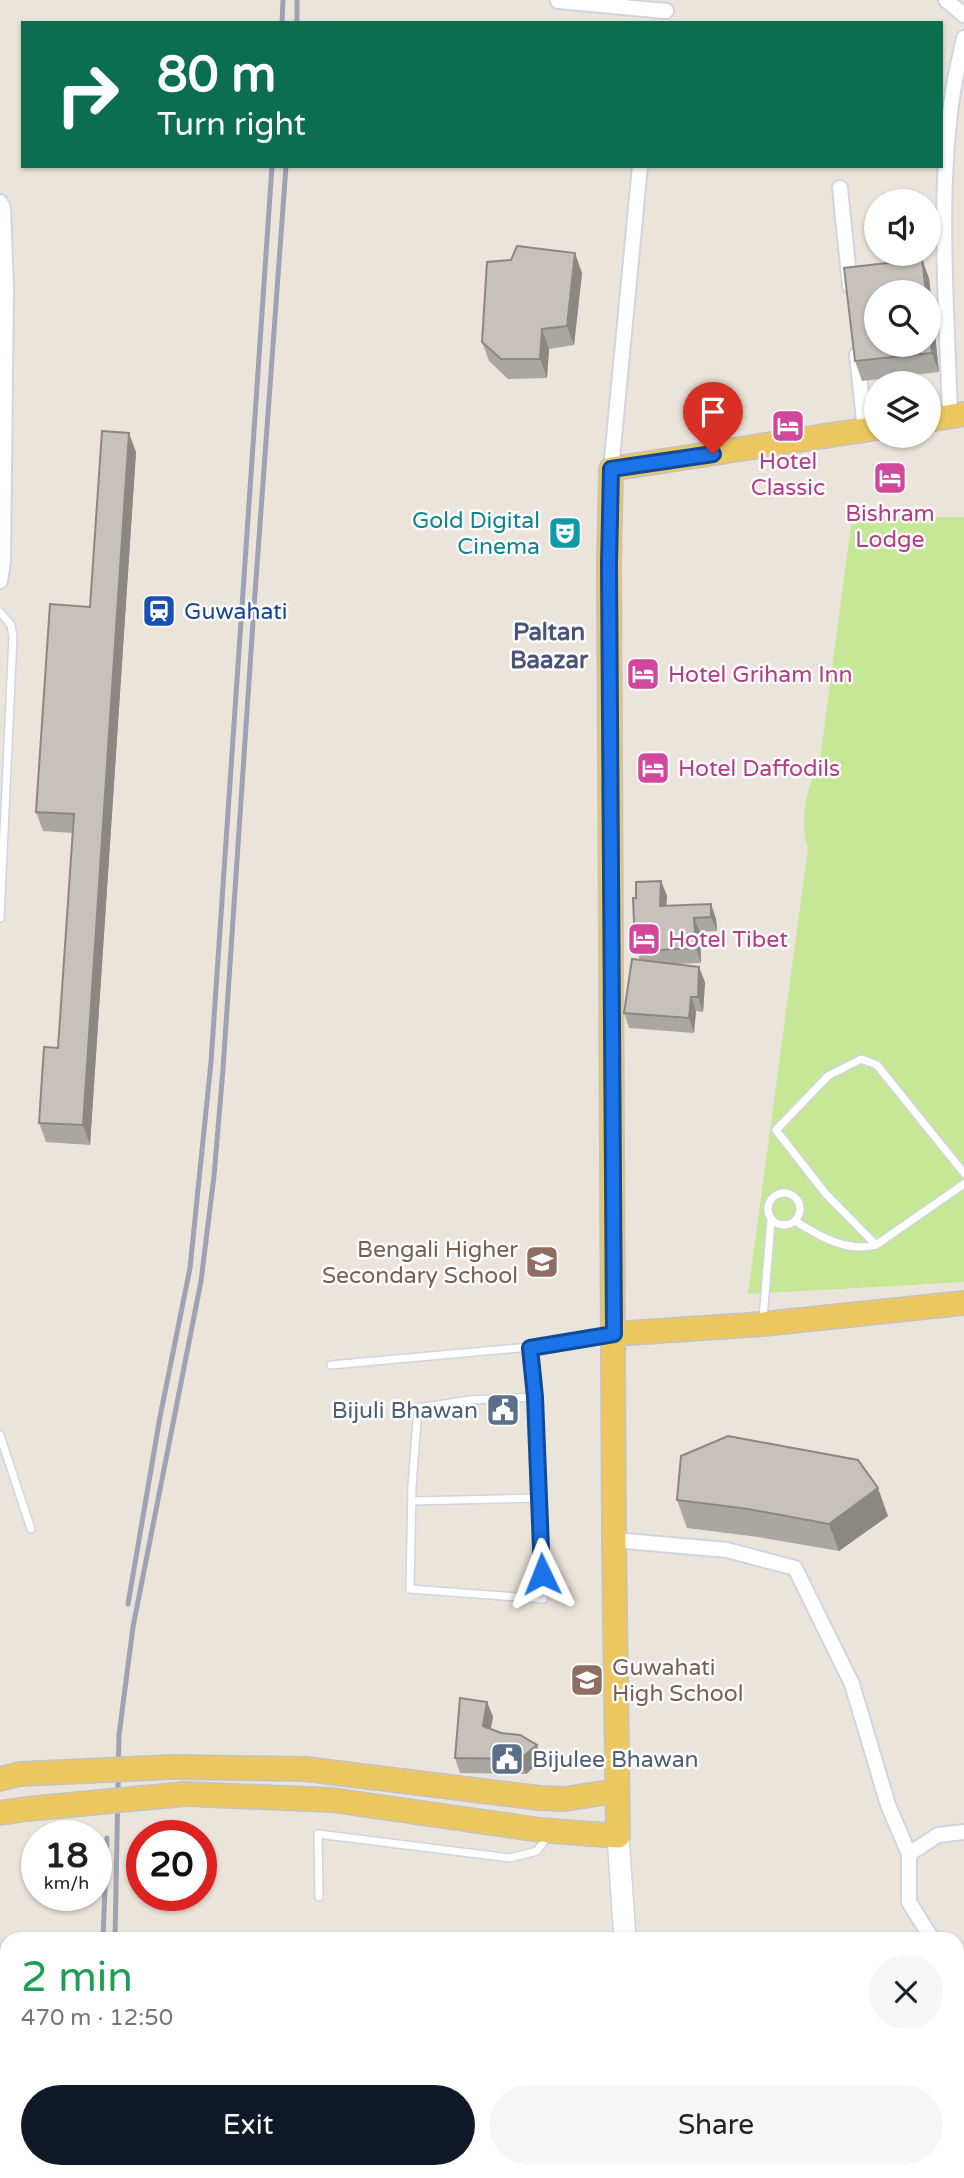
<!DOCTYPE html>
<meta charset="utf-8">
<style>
body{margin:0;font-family:"Varela Round",sans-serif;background:#f6f6f6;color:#202124;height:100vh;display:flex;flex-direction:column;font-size:26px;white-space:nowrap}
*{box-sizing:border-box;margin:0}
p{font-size:23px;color:#757577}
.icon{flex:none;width:38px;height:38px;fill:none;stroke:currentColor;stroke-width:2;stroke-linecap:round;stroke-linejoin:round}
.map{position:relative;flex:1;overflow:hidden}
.details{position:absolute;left:0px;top:1932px;width:964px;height:247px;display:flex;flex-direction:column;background:#fff;border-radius:21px 21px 0 0;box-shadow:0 2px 5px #0004}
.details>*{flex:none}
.guide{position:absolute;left:21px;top:21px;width:922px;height:147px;border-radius:0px;box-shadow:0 2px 5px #0004;background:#0b6e4f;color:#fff;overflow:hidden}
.buttons{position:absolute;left:864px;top:189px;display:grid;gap:14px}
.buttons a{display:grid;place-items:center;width:77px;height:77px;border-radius:50%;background:#fff;box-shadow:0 2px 5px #0004;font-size:35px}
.speed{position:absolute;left:21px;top:1820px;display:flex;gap:14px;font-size:35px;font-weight:700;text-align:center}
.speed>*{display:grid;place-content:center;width:91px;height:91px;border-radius:50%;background:#fff;box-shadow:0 2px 5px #0004;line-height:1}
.speed small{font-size:18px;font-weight:400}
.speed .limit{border:10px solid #d22;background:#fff;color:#111}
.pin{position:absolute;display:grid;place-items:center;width:60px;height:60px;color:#fff;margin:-72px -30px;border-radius:50% 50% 50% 0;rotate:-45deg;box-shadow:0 0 7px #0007}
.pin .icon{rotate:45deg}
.me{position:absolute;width:77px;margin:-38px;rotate:358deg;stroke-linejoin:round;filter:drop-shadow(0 0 5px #0008)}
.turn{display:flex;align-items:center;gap:24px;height:147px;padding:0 21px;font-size:32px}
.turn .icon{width:91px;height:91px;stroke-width:2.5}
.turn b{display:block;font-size:49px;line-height:60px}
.round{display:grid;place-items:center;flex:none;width:74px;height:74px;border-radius:37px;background:#f6f6f6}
.overview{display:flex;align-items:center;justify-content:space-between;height:119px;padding:0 21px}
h1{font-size:42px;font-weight:600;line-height:52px;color:#1e9e55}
.action{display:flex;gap:14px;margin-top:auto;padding:14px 21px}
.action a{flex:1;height:80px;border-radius:42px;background:#111827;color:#fff;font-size:28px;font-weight:600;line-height:80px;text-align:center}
.action a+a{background:#f6f6f6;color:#202124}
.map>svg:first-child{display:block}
.pitch{fill:#c6e795}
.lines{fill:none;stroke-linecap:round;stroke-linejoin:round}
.lane-casing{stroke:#d0d4e2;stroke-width:10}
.street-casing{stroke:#d0d4e2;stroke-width:18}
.secondary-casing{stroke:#d0d4e2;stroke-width:24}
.primary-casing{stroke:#c3c3c3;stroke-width:26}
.lane{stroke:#fff;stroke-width:7}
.street{stroke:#fff;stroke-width:14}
.secondary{stroke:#fff;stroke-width:21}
.primary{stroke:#ecc75f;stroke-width:23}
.rail{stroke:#9ea2b3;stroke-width:5}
.primary-bridge-casing{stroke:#c3c3c3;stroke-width:26;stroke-linecap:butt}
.primary-bridge{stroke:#ecc75f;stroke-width:23}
.wall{fill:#aaa6a1}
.shaded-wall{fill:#8b8783}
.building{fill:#c6c1bb;stroke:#8b8783;stroke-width:2}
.route-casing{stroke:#114b97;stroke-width:18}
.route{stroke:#1a73e8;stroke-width:12}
.labels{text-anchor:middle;stroke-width:5;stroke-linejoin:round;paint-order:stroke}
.hotel-label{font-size:23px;fill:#b23c85;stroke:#fff;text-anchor:start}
.culture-label{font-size:23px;fill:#0d838f;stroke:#fff;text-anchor:end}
.transit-label{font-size:23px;fill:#164399;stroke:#fff;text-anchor:start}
.education-label{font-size:23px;fill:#785e54;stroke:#fff;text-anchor:end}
.service-label{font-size:23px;fill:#4e5e75;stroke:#fff;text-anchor:end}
.neighbourhood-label{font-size:24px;font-weight:bold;fill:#4b5478;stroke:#fff}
</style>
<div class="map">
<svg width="964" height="2178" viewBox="0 0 964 2178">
<rect width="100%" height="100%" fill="#ebe4db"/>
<path class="pitch" d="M852 517H964V1282L748 1294 808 848C798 822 808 784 820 760Z"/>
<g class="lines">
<defs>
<path id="lane" d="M0 612 11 625 13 637 0 918
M768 1209a16 16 0 1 1 32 0a16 16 0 1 1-32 0Z
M795 1221C819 1236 847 1253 876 1245L964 1184
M876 1245 825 1193 776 1130 828 1076 861 1059 877 1065 964 1173
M763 1319 771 1220
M530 1347 535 1397 543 1599 410 1589 412 1486 418 1408 470 1400 535 1397
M331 1365 530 1347 608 1335
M0 1435 31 1529
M412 1501 539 1498
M319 1897 318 1834 510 1858 537 1851 549 1834"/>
<path id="street" d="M946 0 964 15
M558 1 666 11
M840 188 850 286
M0 202 3 207 6 288 3 562 0 581
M857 355 865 430
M950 416C947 311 937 194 953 91 956 73 960 56 964 38
M611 469 640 166
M614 1540 727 1550 795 1568 852 1684 888 1805 909 1854V1902L932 1939
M909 1854 938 1835 964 1832
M957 1963 964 1967
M389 2178 412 2172
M578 2178V2172"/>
<path id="secondary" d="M618 1836 625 1939
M712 2172 716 2178"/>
<path id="primary" d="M929 420 964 414
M614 1334 763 1324 964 1303
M172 1767 305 1769 540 1798 564 1799 617 1791
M0 1779 20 1774
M185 1794 332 1800 540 1830 618 1836 614 1540 609 564 611 469 877 428
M0 1813 27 1809"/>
</defs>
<use href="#lane" class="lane-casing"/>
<use href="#street" class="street-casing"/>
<use href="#secondary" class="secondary-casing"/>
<use href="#primary" class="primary-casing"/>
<use href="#lane" class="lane"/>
<use href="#street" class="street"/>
<use href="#secondary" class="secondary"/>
<use href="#primary" class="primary"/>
<path class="rail" d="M282 23 283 0
M297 23V0
M128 1604 160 1417 190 1268 211 1062 272 166
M103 1939 107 1838
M115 1939 119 1735 133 1627 201 1281 214 1176 223 1069 254 607 286 166
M108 2172V2178
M124 2172V2178"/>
<defs>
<path id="primary-bridge" d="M20 1774 172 1767
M27 1809 185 1794"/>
</defs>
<use href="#primary-bridge" class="primary-bridge-casing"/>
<use href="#primary-bridge" class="primary-bridge"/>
</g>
<path class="wall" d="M582 273 574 345 549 349 547 378 508 379 489 361 482 342Z
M929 278 939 372 862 381 855 361Z
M136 452 90 1145 46 1142 39 1123 58 1048 73 833 43 831 36 812 90 607Z
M661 881 667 896 666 906 711 904 716 919 717 931 700 932 701 963 673 964 705 982 703 1012 696 1011 694 1033 629 1028 624 1013 644 961 640 960 635 945Z
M677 1500 888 1516 839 1551 758 1537 687 1528Z
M487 1702 493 1717 491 1729 542 1760 526 1774 460 1773 455 1758Z"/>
<path class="shaded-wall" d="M575 253 582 273 574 345 567 326Z
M922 259 929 278 939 372 932 353 929 326V292H926Z
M542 329 549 349 547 378 540 359Z
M129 433 136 452 90 1145 83 1125Z
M661 881 667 896 665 921 660 906Z
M711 904 716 919 717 931 711 917Z
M694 918 700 932 701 963 696 948Z
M699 967 705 982 703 1012 698 997Z
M691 997 696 1011 694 1033 689 1018Z
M878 1488 888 1516 839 1551 829 1524Z
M487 1702 493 1717 488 1740 483 1726Z
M537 1745 542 1760 526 1774 520 1759Z"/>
<path class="building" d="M517 246 575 253 567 326 542 329 540 359H501L482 342 487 262 511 260Z
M922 259 926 292H877V345H929V326L932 353 855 361 844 268Z
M102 431 129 433 83 1125 39 1123 44 1047 58 1048 74 814 36 812 50 604 90 607Z
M661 881 660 906 711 904V917L694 918 696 948 641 951 640 945H635L633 898H636V882Z
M632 959 699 967 698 997H691L689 1018 624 1013Z
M728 1436 858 1460 878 1488 829 1524 748 1509 677 1500 681 1456Z
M460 1698 487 1702 483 1726 501 1733 520 1735 537 1745 520 1759 455 1758Z
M693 2172H704L708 2178H682L688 2173Z"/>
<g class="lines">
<defs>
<path id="route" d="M542 1574 535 1397 530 1348 614 1334 609 564 611 469 713 454"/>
</defs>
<use href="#route" class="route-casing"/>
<use href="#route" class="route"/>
</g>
<defs>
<symbol id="hotel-square" viewBox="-11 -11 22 22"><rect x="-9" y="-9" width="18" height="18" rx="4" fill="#d1479c" stroke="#fff"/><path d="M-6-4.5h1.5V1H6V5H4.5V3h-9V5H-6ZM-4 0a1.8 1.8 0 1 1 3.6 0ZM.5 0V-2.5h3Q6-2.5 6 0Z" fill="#fff"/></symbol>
<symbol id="theatre-square" viewBox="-11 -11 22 22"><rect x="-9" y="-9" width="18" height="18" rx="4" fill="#0f9aa8" stroke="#fff"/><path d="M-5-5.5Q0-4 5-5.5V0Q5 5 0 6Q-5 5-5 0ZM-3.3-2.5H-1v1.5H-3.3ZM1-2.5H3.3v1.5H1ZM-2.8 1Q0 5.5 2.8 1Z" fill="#fff"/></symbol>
<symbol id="station-square" viewBox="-11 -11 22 22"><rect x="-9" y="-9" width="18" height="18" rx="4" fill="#1a4fb4" stroke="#fff"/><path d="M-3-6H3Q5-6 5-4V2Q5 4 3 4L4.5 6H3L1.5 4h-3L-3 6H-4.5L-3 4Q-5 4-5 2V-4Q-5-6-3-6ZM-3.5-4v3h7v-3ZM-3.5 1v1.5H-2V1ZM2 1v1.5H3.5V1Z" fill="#fff"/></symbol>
<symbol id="school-square" viewBox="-11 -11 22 22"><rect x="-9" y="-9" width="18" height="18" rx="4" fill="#8d6e63" stroke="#fff"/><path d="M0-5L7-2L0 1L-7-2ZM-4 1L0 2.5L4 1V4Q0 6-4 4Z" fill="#fff"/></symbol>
<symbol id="civic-square" viewBox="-11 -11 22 22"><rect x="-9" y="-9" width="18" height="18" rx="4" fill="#5c6f8a" stroke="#fff"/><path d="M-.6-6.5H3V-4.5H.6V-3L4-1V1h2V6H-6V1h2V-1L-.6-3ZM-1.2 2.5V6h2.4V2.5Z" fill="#fff"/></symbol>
</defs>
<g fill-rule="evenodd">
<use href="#hotel-square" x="769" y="407" width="38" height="38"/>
<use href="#hotel-square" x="871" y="459" width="38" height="38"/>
<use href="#theatre-square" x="546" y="514" width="38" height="38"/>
<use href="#station-square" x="140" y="592" width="38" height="38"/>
<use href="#hotel-square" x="624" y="655" width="38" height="38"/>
<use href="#hotel-square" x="634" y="749" width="38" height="38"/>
<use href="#hotel-square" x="625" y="920" width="38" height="38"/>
<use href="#school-square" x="523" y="1243" width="38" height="38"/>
<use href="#civic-square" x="484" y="1391" width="38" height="38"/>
<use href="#school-square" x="568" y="1661" width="38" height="38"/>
<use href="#civic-square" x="488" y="1740" width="38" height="38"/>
</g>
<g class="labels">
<g class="hotel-label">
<text x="788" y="469" text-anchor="middle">Hotel<tspan x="788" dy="26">Classic</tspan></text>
<text x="890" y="521" text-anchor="middle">Bishram<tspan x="890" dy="26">Lodge</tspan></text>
<text x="668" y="682">Hotel Griham Inn</text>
<text x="678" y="776">Hotel Daffodils</text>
<text x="668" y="947">Hotel Tibet</text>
</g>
<g class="culture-label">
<text x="540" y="528">Gold Digital<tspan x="540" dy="26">Cinema</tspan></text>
</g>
<g class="transit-label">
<text x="184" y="619">Guwahati</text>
</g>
<g class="education-label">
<text x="518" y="1257">Bengali Higher<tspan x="518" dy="26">Secondary School</tspan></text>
<text x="612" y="1675" text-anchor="start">Guwahati<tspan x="612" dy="26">High School</tspan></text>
</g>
<g class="service-label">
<text x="478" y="1418">Bijuli Bhawan</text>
<text x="532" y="1767" text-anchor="start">Bijulee Bhawan</text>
</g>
<g class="neighbourhood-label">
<text x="549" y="640">Paltan<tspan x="549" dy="28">Baazar</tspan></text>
</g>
</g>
</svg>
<div class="buttons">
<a><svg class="icon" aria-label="sound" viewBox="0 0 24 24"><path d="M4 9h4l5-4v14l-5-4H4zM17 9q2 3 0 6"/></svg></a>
<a><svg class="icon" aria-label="search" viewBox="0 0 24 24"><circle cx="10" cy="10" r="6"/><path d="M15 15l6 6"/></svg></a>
<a><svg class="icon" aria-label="layers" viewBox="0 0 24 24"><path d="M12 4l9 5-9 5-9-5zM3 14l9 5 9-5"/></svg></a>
</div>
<div class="speed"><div>18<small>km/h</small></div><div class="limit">20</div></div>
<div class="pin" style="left:713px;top:454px;background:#d93025"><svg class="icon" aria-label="arrive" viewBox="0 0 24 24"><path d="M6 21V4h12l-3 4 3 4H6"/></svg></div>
<svg class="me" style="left:542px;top:1574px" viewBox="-20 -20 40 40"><path d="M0-17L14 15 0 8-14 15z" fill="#1a73e8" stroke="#fff" stroke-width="4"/></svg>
<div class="guide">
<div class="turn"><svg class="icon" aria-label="right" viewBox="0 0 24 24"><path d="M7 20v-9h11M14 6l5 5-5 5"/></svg><div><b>80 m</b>Turn right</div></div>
</div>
<section class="details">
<div class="overview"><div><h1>2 min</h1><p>470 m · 12:50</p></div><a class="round"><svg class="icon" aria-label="close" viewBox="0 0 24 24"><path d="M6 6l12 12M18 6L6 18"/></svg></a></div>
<div class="action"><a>Exit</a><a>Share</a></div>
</section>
</div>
